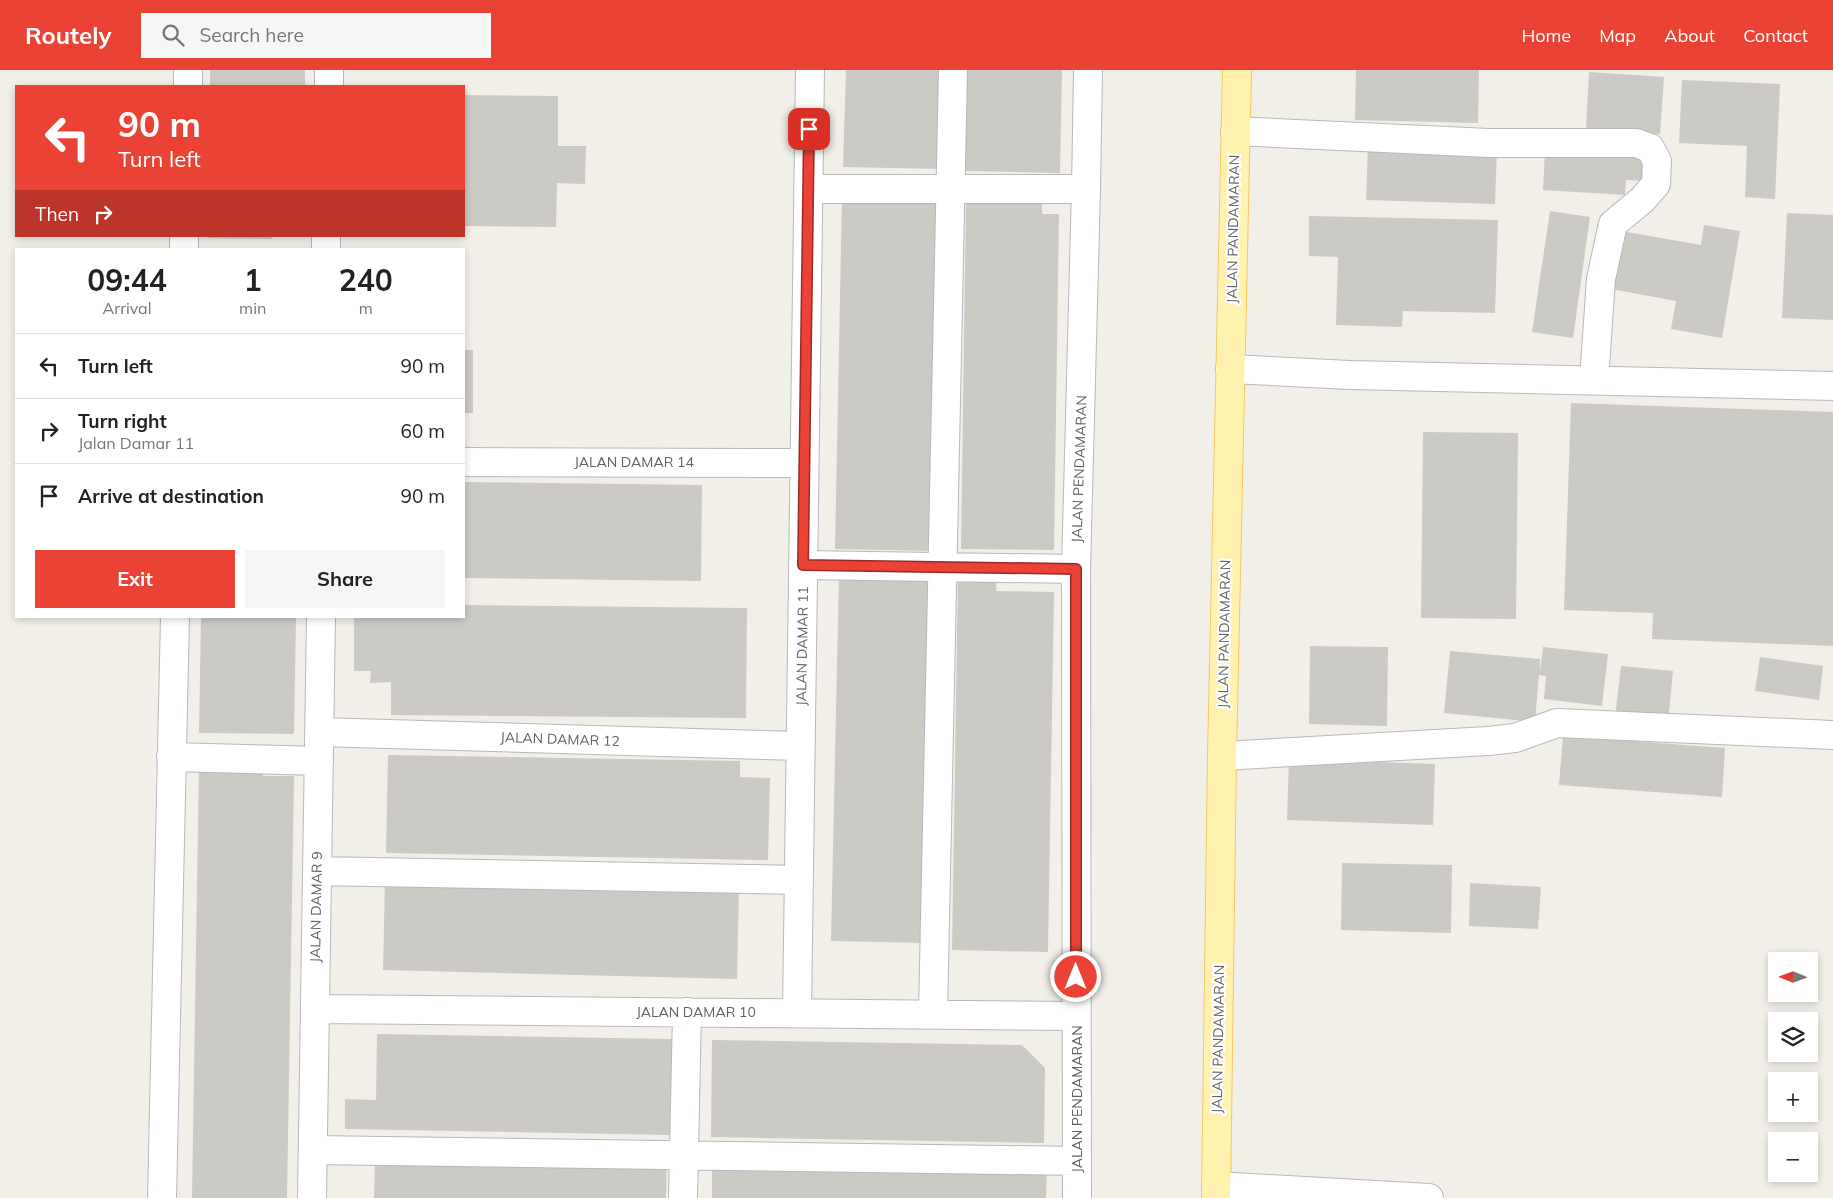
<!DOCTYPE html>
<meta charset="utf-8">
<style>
body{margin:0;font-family:Mulish,sans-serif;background:#f6f6f6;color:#222;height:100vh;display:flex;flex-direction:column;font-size:19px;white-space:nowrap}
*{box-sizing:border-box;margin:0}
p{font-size:16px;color:#767676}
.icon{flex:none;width:28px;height:28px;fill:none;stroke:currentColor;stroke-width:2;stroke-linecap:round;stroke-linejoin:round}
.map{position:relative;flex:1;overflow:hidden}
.side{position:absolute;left:15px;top:178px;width:450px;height:370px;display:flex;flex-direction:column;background:#fff;border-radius:0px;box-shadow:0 2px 8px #0003}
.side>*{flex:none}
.hud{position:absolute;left:15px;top:15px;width:450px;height:152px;border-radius:0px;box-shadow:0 2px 8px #0003;background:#ea4335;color:#fff;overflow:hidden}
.needle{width:32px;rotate:271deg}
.tools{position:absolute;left:1768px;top:882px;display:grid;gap:10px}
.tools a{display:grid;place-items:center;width:50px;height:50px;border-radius:0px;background:#fff;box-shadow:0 2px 8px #0003;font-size:25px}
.pin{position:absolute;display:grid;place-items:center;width:42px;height:42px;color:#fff;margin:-21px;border-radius:10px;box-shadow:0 2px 8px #0006}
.me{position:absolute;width:55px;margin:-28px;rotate:0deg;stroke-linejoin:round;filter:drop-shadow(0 0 4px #0008)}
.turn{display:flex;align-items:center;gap:18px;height:105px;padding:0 20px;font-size:22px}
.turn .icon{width:65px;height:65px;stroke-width:2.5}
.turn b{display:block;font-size:35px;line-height:42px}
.then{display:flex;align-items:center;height:48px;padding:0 20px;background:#0003;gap:10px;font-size:19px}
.eta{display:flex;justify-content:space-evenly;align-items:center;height:85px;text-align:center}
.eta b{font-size:30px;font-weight:700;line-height:35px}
.action{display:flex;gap:10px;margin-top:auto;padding:10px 20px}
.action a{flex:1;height:58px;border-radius:0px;background:#ea4335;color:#fff;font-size:20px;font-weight:700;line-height:58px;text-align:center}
.action a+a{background:#f6f6f6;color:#222}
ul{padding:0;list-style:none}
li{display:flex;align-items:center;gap:15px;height:65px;padding:0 20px;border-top:1px solid #e0e0e0}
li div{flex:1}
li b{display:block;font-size:19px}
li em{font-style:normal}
header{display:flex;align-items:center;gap:30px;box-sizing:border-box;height:70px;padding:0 25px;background:#ea4335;color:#fff}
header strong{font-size:24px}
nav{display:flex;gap:28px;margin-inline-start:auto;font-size:18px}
.search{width:350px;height:45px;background:#f6f6f6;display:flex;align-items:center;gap:12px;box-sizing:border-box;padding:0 18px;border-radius:0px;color:#767676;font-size:19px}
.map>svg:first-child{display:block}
.building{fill:#cccac5}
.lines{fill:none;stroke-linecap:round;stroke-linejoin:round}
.minor-casing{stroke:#b5b8bc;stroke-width:30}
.major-casing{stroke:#f2c960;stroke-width:30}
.minor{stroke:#fff;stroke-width:28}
.major{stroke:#fff2af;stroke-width:28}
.route-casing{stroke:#982c22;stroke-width:12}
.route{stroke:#ea4335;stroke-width:9}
.labels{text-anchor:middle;stroke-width:4.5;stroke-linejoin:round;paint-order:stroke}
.street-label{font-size:14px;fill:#5f6368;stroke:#fff}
</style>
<header>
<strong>Routely</strong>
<div class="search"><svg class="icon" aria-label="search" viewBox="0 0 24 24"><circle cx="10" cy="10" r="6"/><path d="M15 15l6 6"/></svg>Search here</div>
<nav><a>Home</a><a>Map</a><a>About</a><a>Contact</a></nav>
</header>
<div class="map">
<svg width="1833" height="1128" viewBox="0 0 1833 1128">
<rect width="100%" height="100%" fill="#f1efe8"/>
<path class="building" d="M210 0H305V16H210Z
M846 0H944L941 99 843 97Z
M967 0H1062L1060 103 965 101Z
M1356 0H1479L1478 53 1355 50Z
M1589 2 1664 7 1660 64 1586 59Z
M1682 10 1780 14 1775 129 1745 127 1747 76 1679 73Z
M464 25 558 26V76H586L585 114 557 113 556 157 464 156Z
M1368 74 1497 78 1495 134 1366 130Z
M1545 81 1648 86 1647 111 1626 110 1625 125 1543 120Z
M842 126 940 128 934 481 835 479Z
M966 127 1042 129V144H1059L1054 480 961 479Z
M1550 141 1590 147 1573 268 1532 262Z
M1787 143 1833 145V250L1782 248Z
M1309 146 1498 150 1495 243 1403 241 1402 257 1336 255 1338 187 1309 186Z
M1704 155 1740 161 1722 268 1671 259 1676 231 1611 219 1621 161 1701 175Z
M207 166H272V169L207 168Z
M464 280H473V343H464Z
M1571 333 1833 342V576L1652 569 1653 543 1564 540Z
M1423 362 1518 363 1516 549 1421 548Z
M464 412 702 415 701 511 464 508Z
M839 504 935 506 927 873 831 871Z
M958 505 997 506 996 521 1054 522 1048 882 952 880Z
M464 535 747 538 746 648 391 645V612L370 613 371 601H354V546H464Z
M201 546H296L294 664 199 663Z
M1310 576 1388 577 1387 656 1309 654Z
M1543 577 1608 584 1602 636 1544 629 1546 606 1539 605 1535 652 1444 643 1450 581 1540 589V602Z
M1760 587 1823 596 1819 630 1755 621Z
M1621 596 1673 601 1668 653 1615 648Z
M1563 666 1725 678 1722 727 1559 715Z
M388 685 740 691V707L770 708 768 790 386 783Z
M1289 689 1435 694 1433 755 1287 750Z
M199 693 263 694V706H294L287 1128H192Z
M1342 793 1452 795 1451 863 1341 860Z
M385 810 739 819 737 909 383 900Z
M1470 813 1541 817 1538 859 1469 856Z
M377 964 672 969 670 1065 345 1059V1029L376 1030Z
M712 970 1022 975 1045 998 1044 1073 711 1067Z
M375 1086 667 1092 666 1128H374Z
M712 1091 1047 1096 1046 1128H712Z"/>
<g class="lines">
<defs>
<path id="minor" d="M188 16V0
M329 16V0
M1235 61 1489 73H1636L1650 78 1657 91 1656 114 1642 130 1613 154 1601 209 1594 310
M808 119H1086
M184 179V166
M326 179V166
M1230 299 1350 305 1833 316
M464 392 804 393
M803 495 1076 499
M319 662 800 676
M1222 686 1488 671 1515 668 1557 653 1833 665
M171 687 319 691
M317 801 798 810
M315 939 1076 946
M797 943 810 0
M933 944 953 0
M313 1080 1077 1091
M1216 1116 1429 1128
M162 1128 175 546
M312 1128 321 546
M683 1128 687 942
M1077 1128 1076 499 1086 119 1088 0"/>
<path id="major" d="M1216 1128 1222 686 1237 0"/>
</defs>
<use href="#minor" class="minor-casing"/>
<use href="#major" class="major-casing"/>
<use href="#minor" class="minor"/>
<use href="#major" class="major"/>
</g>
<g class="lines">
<defs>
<path id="route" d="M809 59 803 495 1076 499V907"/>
</defs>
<use href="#route" class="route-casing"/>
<use href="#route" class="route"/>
</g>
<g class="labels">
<g class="street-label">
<text transform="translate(1233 159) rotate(-89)" y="5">JALAN PANDAMARAN</text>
<text x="634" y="397">JALAN DAMAR 14</text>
<text transform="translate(1079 399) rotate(-88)" y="5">JALAN PENDAMARAN</text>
<text transform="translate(1224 564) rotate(-89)" y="5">JALAN PANDAMARAN</text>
<text transform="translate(802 576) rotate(-89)" y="5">JALAN DAMAR 11</text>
<text transform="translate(560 669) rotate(2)" y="5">JALAN DAMAR 12</text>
<text transform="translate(316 837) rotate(-89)" y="5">JALAN DAMAR 9</text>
<text x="696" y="947">JALAN DAMAR 10</text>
<text transform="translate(1218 969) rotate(-89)" y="5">JALAN PANDAMARAN</text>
<text transform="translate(1077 1029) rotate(-90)" y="5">JALAN PENDAMARAN</text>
</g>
</g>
</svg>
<div class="tools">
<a><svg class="needle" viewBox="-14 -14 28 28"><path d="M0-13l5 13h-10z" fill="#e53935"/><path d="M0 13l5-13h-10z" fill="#767676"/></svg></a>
<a><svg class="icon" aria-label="layers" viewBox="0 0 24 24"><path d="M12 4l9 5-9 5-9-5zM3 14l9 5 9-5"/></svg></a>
<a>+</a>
<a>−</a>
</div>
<div class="pin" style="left:809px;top:59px;background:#d93025"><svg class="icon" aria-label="arrive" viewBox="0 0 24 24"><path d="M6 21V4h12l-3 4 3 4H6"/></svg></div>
<svg class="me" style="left:1076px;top:907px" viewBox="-20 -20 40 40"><circle r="17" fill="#ea4335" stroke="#fff" stroke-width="3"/><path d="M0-11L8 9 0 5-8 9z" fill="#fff"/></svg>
<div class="hud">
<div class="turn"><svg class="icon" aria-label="left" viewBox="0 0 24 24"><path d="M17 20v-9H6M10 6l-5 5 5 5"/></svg><div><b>90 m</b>Turn left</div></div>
<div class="then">Then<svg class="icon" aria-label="right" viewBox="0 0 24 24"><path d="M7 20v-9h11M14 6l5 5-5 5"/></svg></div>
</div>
<section class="side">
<div class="eta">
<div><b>09:44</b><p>Arrival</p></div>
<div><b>1</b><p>min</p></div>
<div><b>240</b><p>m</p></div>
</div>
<ul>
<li><svg class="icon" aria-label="left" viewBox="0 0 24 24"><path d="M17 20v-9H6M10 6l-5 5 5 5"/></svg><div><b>Turn left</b></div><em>90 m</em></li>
<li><svg class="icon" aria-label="right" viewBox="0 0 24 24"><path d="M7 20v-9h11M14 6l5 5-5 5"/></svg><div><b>Turn right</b><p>Jalan Damar 11</p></div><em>60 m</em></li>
<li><svg class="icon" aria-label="arrive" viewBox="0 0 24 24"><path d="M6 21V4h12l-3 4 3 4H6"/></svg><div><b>Arrive at destination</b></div><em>90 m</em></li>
</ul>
<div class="action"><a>Exit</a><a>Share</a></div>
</section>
</div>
